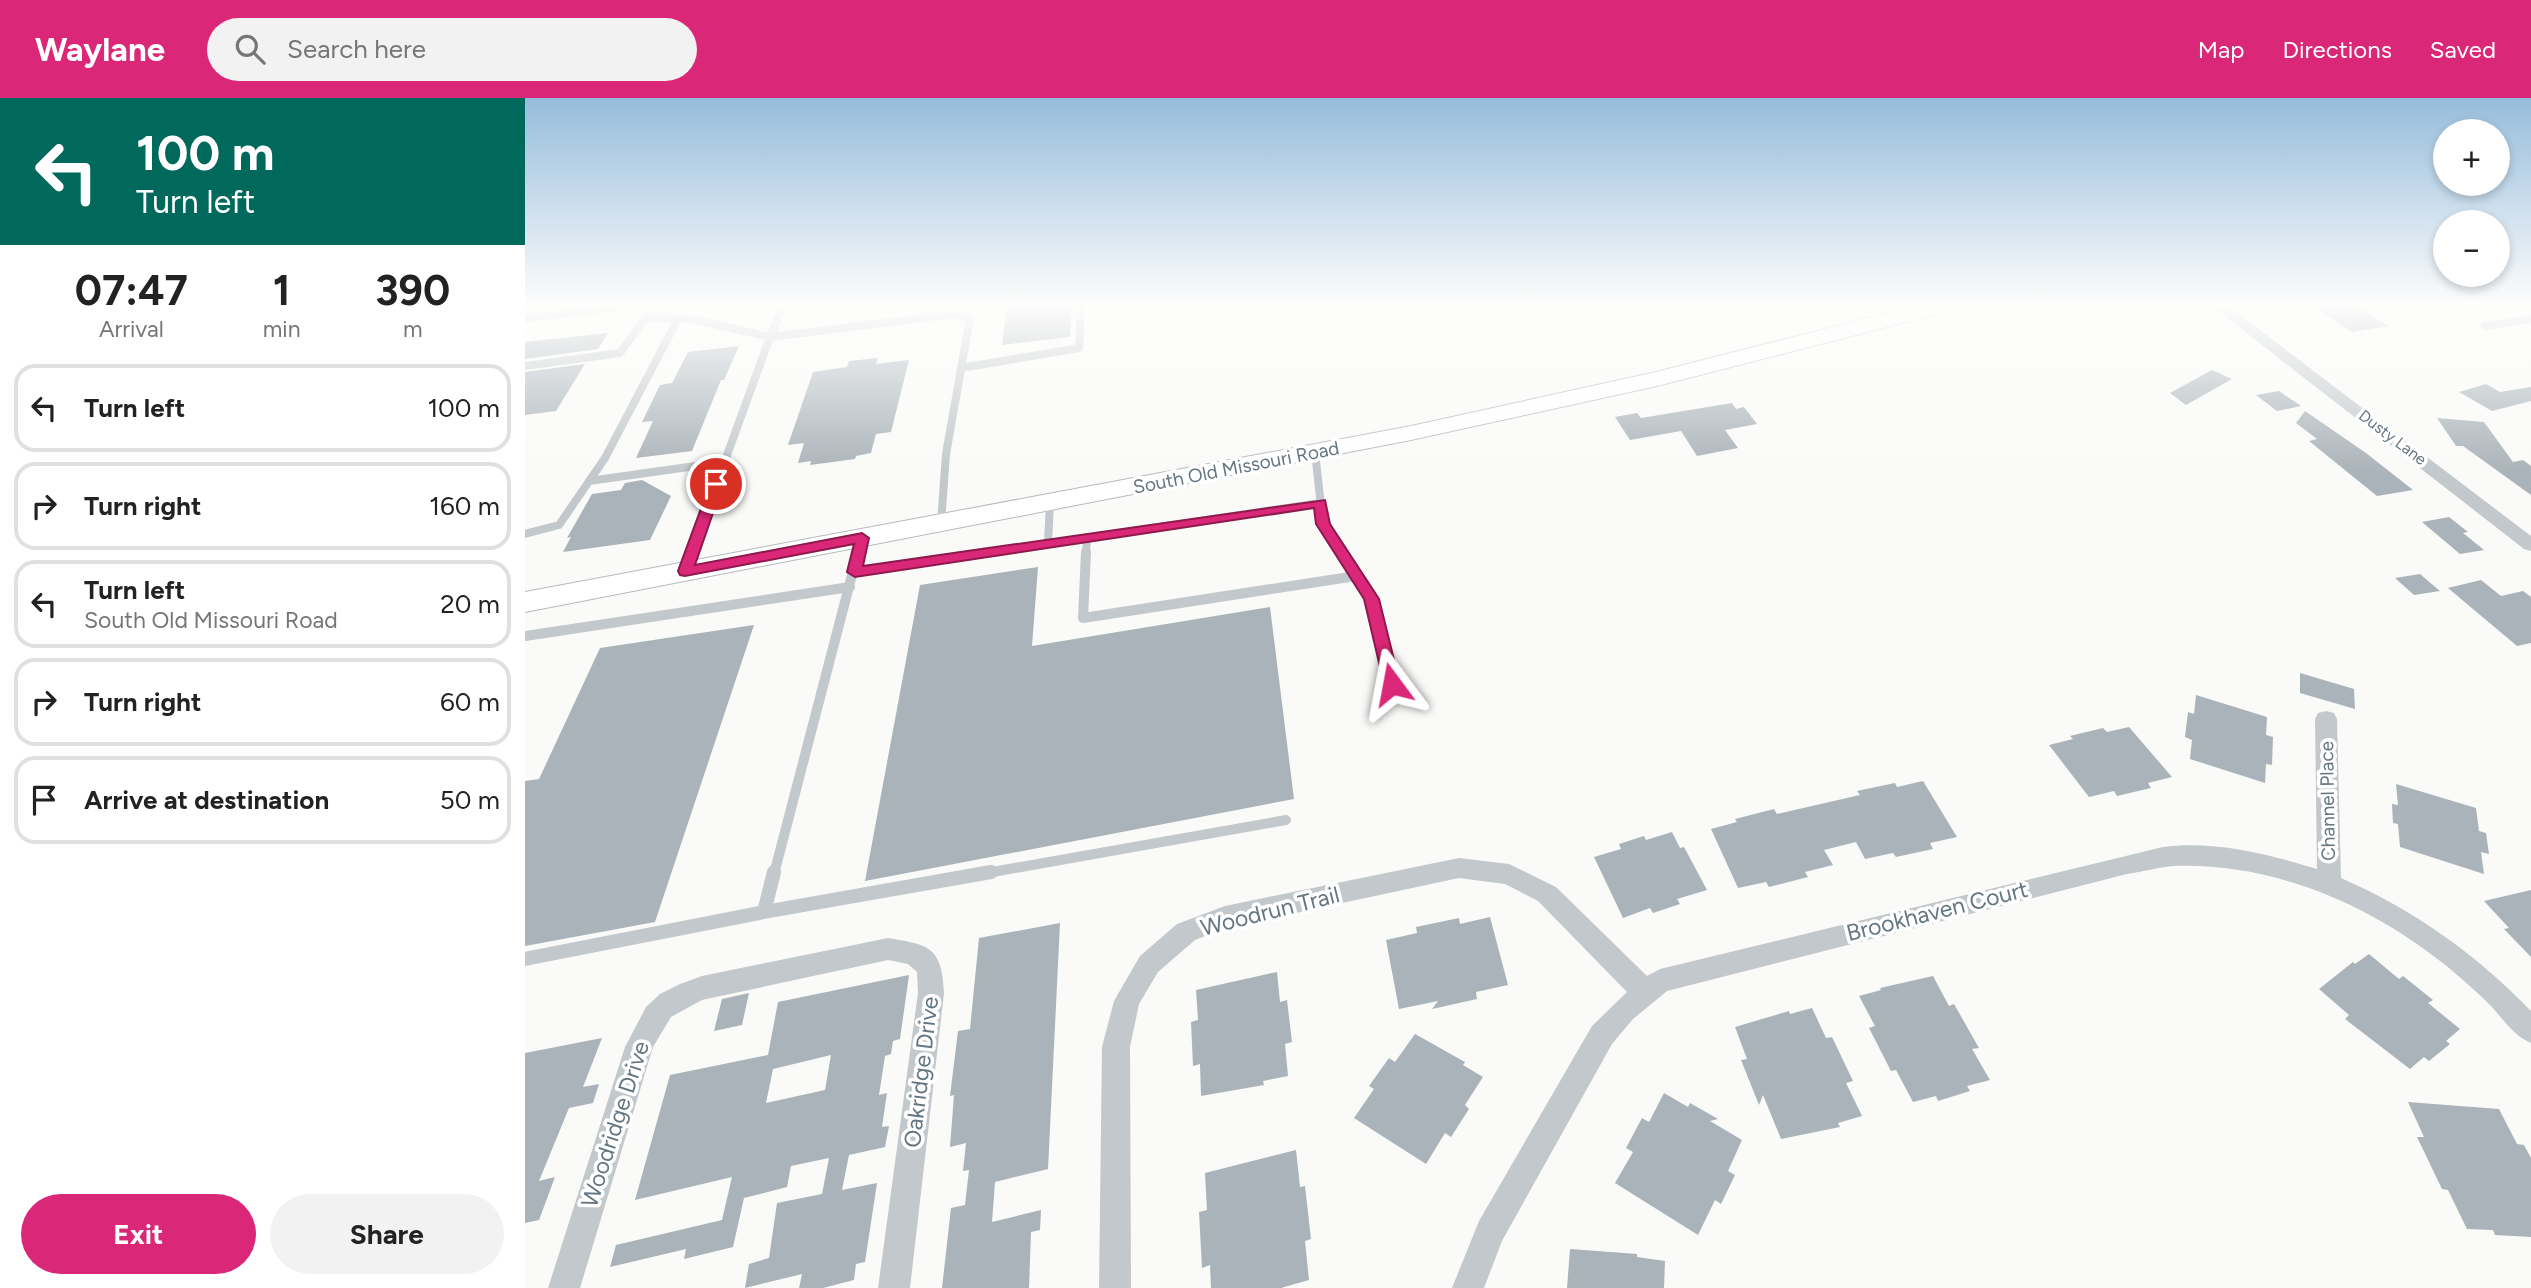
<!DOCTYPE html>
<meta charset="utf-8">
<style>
body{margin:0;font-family:Figtree,sans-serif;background:#f2f2f2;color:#222;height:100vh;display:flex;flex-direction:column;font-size:26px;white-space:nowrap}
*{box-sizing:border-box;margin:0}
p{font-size:23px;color:#767676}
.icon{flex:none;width:38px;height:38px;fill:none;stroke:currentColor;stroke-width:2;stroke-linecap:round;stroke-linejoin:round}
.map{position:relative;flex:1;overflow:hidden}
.panel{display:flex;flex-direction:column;background:#fff;width:525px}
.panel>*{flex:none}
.top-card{background:#00695c;color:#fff;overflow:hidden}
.buttons{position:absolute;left:1908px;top:21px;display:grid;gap:14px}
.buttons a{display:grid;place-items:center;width:77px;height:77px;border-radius:50%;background:#fff;box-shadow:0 4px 10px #0003;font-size:35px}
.pin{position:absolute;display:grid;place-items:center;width:60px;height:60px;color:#fff;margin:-30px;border:4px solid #fff;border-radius:50%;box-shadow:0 2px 7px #0007}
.me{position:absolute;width:77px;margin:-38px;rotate:347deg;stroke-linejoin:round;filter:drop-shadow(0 0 5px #0008)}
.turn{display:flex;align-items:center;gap:24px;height:147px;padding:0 21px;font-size:32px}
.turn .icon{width:91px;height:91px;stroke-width:2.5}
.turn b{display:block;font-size:49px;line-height:60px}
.eta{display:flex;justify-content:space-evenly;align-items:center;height:119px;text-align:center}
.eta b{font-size:42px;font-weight:700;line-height:49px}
.button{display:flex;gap:14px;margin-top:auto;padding:14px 21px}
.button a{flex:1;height:80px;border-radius:42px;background:#db2777;color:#fff;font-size:28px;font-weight:700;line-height:80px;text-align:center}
.button a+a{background:#f2f2f2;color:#222}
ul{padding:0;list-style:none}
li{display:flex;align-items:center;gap:21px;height:88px;margin:0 14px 10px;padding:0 7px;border:4px solid #e0e0e0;border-radius:21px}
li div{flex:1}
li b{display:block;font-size:26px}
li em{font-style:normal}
header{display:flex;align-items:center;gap:42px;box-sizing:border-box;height:98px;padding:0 35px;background:#db2777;color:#fff}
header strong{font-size:33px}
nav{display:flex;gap:38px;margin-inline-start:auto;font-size:24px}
.search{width:490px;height:63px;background:#f2f2f2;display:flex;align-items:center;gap:18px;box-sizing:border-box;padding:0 24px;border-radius:38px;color:#767676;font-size:26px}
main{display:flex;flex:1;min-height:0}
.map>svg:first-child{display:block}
.building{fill:#aab3b9;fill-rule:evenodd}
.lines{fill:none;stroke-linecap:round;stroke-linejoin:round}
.primary-casing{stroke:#b5babe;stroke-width:2}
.service-far2{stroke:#c3c8cc;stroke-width:8}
.service-far1{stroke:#c3c8cc;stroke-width:10}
.service{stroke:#c3c8cc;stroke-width:14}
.minor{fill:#c3c8cc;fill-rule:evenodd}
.primary{fill:#fff;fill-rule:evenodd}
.route{fill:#db2777;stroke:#8e194d;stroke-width:2}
.labels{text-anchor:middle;stroke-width:7;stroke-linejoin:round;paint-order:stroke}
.far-street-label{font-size:16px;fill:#657683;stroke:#fff}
.street-label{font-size:19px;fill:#657683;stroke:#fff}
.near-street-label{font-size:23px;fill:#657683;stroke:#fff}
</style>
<header>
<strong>Waylane</strong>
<div class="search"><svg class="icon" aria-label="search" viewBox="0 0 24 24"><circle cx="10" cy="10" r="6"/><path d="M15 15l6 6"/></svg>Search here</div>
<nav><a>Map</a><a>Directions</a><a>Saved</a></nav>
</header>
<main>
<section class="panel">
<div class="top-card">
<div class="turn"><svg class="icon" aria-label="left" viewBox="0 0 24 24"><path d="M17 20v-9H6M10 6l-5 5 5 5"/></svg><div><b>100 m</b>Turn left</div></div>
</div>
<div class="eta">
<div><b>07:47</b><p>Arrival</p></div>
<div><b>1</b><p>min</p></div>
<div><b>390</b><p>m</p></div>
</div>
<ul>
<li><svg class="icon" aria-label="left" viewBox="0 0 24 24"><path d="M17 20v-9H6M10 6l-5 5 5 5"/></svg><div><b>Turn left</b></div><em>100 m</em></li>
<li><svg class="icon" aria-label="right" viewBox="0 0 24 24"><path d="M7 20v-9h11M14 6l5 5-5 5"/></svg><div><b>Turn right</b></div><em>160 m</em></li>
<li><svg class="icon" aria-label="left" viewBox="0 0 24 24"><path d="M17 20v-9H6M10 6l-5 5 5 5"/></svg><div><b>Turn left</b><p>South Old Missouri Road</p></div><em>20 m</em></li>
<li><svg class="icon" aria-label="right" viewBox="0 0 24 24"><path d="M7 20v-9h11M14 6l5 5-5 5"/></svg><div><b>Turn right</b></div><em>60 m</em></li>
<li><svg class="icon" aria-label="arrive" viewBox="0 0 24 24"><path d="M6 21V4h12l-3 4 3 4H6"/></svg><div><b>Arrive at destination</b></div><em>50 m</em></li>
</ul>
<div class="button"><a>Exit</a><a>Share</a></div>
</section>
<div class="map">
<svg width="2006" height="1190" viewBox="0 0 2006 1190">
<rect width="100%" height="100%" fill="#fafaf8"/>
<path class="building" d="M482 208H547L545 239 477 247Z
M1788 208H1833L1863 228 1827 234Z
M83 235 73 251 0 261V244Z
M214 248 199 282H196L167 353 111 360 128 323 117 324 135 287 147 285 163 254Z
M353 260 351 266 384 262 366 334 351 336 346 355 331 358 330 361 285 367 286 363 273 365 279 345 263 347 288 274 322 269 324 263Z
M60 266 31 313 0 317V274Z
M1687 272 1707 281 1661 307 1645 295Z
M1961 286 1975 294 2006 289V303L1967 313 1934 294Z
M1754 293 1776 308 1752 313 1731 297Z
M1207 305 1211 311 1219 309 1232 326 1200 332 1213 350 1172 358 1156 333 1105 342 1090 319 1112 315 1116 320Z
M1780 313 1841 355 1888 392 1852 398 1784 343 1792 341 1771 325Z
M1912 320 1959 324 1988 364 1998 362 2006 368V397L1938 348H1931Z
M117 382 146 398 125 442 38 454 46 439 42 440 67 396 96 392 100 385Z
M1924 419 1943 434 1938 435 1959 452 1935 456 1897 424Z
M513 469 507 548 745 509 769 701 340 783 395 487Z
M1895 476 1915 493 1889 497 1870 480Z
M1956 482 1976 498 1998 493 2006 499V545L1992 548 1923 490Z
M229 527 130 824 0 848V683L14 681 75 550Z
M1775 575 1829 591 1830 611 1775 595Z
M1671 597 1742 619 1741 637 1748 639 1747 667 1741 666 1740 685 1665 661 1667 642 1660 639 1663 614 1669 616Z
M1604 629 1647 679 1623 685 1626 690 1592 698 1589 693 1564 699 1524 647 1548 641 1545 638 1578 630 1582 634Z
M1398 683 1432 739 1405 745 1408 751 1371 759 1368 755 1340 761 1331 744 1299 752 1308 767 1280 774 1283 779 1244 789 1241 784 1213 790 1186 731 1212 724 1210 721 1249 711 1252 716 1335 697 1332 693 1370 685 1372 689Z
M1871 686 1951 710 1954 733 1961 735 1964 756 1956 754 1959 776 1875 749 1873 726 1868 725 1867 706 1873 707Z
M1147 734 1155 750 1159 749 1182 792 1152 801 1155 806 1128 815 1125 810 1098 820 1069 759 1096 751 1094 746 1119 738 1121 742Z
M2006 792V859L1979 831 1984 830 1959 803Z
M965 819 983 887 951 894 952 901 907 911 913 903 874 911 861 842 892 835 891 829 934 820 935 826Z
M535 825 523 1071 470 1084 467 1124 516 1112 515 1132 506 1134 504 1190H417L426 1110 440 1107 444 1072 438 1073 441 1045 425 1049 429 997 425 998 433 933 445 931 454 840Z
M1844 856 1874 881 1878 878 1908 902 1903 905 1935 931 1921 943 1925 946 1904 963 1899 959 1885 971 1820 921 1824 917 1794 891 1828 864 1830 866Z
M752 874 755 904 762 902 767 944 760 946 763 978 738 983 739 987 676 998 675 966 668 968 666 924 673 922 671 892Z
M384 877 375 941 368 943 366 956 360 958 354 997 362 995 357 1029 364 1028 360 1049 324 1057 317 1092 352 1085 340 1164 331 1166 329 1182 298 1190H274L277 1176 220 1190 224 1166 244 1160 252 1105 297 1096 304 1060 266 1068 262 1089 219 1100 208 1149 159 1161 161 1151 85 1169 91 1147 197 1122 207 1079 110 1102 145 977 243 957 253 904ZM306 957 300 992 241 1005 248 971Z
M1408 878 1424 908 1429 906 1454 950 1447 951 1465 982 1442 988 1445 993 1413 1003 1411 998 1388 1004 1371 972 1366 973 1344 930 1350 928 1334 898 1356 892 1355 890Z
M224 895 217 927 189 933 197 901Z
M1287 910 1301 940 1307 939 1328 983 1321 985 1337 1018 1313 1025 1315 1029 1256 1041 1238 997 1234 1007 1216 962 1222 961 1210 929 1264 913 1265 916Z
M890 936 940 964 938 967 958 979 940 1007 944 1011 926 1039 920 1035 901 1066 829 1020 849 991 844 988 864 960 870 964Z
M77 940 58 989 74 986 68 1005 44 1010 14 1083 30 1079 14 1122 0 1125V955Z
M1139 995 1163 1009 1165 1005 1193 1021 1185 1023 1217 1042 1203 1073 1210 1077 1196 1106 1190 1102 1173 1137 1090 1085 1108 1054 1101 1050 1117 1020 1124 1024Z
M1883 1004 1974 1011 1992 1046 1999 1047 2006 1060V1139L1970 1137 1968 1132 1942 1131 1923 1092 1917 1091 1892 1039H1899Z
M771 1052 775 1089 780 1088 786 1141 780 1143 784 1182 756 1190H686L685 1167 677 1170 674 1114 682 1112 680 1075Z
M1045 1151 1112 1156V1159L1140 1163 1139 1190H1042Z"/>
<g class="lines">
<defs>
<path id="primary" d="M1390 208H1427L1424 213 1132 288 886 342 0 514V494L886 328 1131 274Z"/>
</defs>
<use href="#primary" class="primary-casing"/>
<path class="service-far2" d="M127 208 121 219 153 221
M258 208 245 239 430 216 445 220 421 356 416 425
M0 220 105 208
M1960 228 2006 221
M0 268 95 255 121 219
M436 270 554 250 556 208
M790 354 798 426 817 456
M64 383 199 364
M0 436 34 427 80 360 153 221H167L245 239 166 456
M523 445 525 404
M333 456 337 440
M453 456 795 405
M561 456 562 439"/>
<path class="service-far1" d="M561 454 558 520 831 478
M816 454 846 501 867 586
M160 473 167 454
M330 474 465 454
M0 538 325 489
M249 776 333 454
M456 776 761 722"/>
<path class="service" d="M239 814 249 774
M0 861 239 814 466 774"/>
<path class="minor" d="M1687 208H1703L2006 438V453L1999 451Z
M1801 613 1809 615 1812 621 1816 780C1889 812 1951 856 2006 913V945C1988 938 1977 919 1963 905 1951 893 1937 881 1924 870 1846 807 1751 765 1649 768 1633 769 1618 774 1602 776L1142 893 1108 921 1087 946 977 1143 959 1190H927L954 1123 1067 928 1102 894 1013 803 980 786 934 780 701 830 670 842 633 874 614 906 605 949 606 1190H574L577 949 589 903 615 858 652 826 700 808 934 760 984 766 1031 789 1122 878 1135 871 1638 749C1689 742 1743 756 1792 771L1790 621 1793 615Z
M363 840C405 847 417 849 419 895L385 1190H353L393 895 392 874 383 866 363 862 177 902 146 919 128 949 55 1190H23L100 949 121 909 135 896 155 886 177 878Z"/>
<use href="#primary" class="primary"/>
</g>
<linearGradient id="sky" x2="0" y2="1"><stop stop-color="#96bcdc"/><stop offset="0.55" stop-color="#fdfdfc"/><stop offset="1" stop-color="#fdfdfc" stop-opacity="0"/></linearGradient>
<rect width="2006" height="375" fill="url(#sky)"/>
<path class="route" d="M191 382 198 386 170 467 337 435 344 440 338 468 800 402 805 426 854 501 875 586 867 592 859 586 839 501 791 426 789 410 330 479 322 474 329 446 160 478 155 477 153 473 185 386Z"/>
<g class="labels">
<g class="far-street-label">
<text transform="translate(1868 339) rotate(37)" y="6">Dusty Lane</text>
</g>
<g class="street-label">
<text transform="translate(711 369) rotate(-11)" y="7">South Old Missouri Road</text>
<text transform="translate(1802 703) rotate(-91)" y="7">Channel Place</text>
</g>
<g class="near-street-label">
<text transform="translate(745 813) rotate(-14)" y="8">Woodrun Trail</text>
<text transform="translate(1412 813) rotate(-14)" y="8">Brookhaven Court</text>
<text transform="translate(396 974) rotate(-83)" y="8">Oakridge Drive</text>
<text transform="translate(90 1026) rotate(-72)" y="8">Woodridge Drive</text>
</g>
</g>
</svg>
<div class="buttons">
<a>+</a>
<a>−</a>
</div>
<div class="pin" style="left:191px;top:386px;background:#d93025"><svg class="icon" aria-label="arrive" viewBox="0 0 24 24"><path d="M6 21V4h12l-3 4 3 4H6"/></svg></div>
<svg class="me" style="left:867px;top:586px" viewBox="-20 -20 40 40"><path d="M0-17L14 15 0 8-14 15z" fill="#db2777" stroke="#fff" stroke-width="4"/></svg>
</div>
</main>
